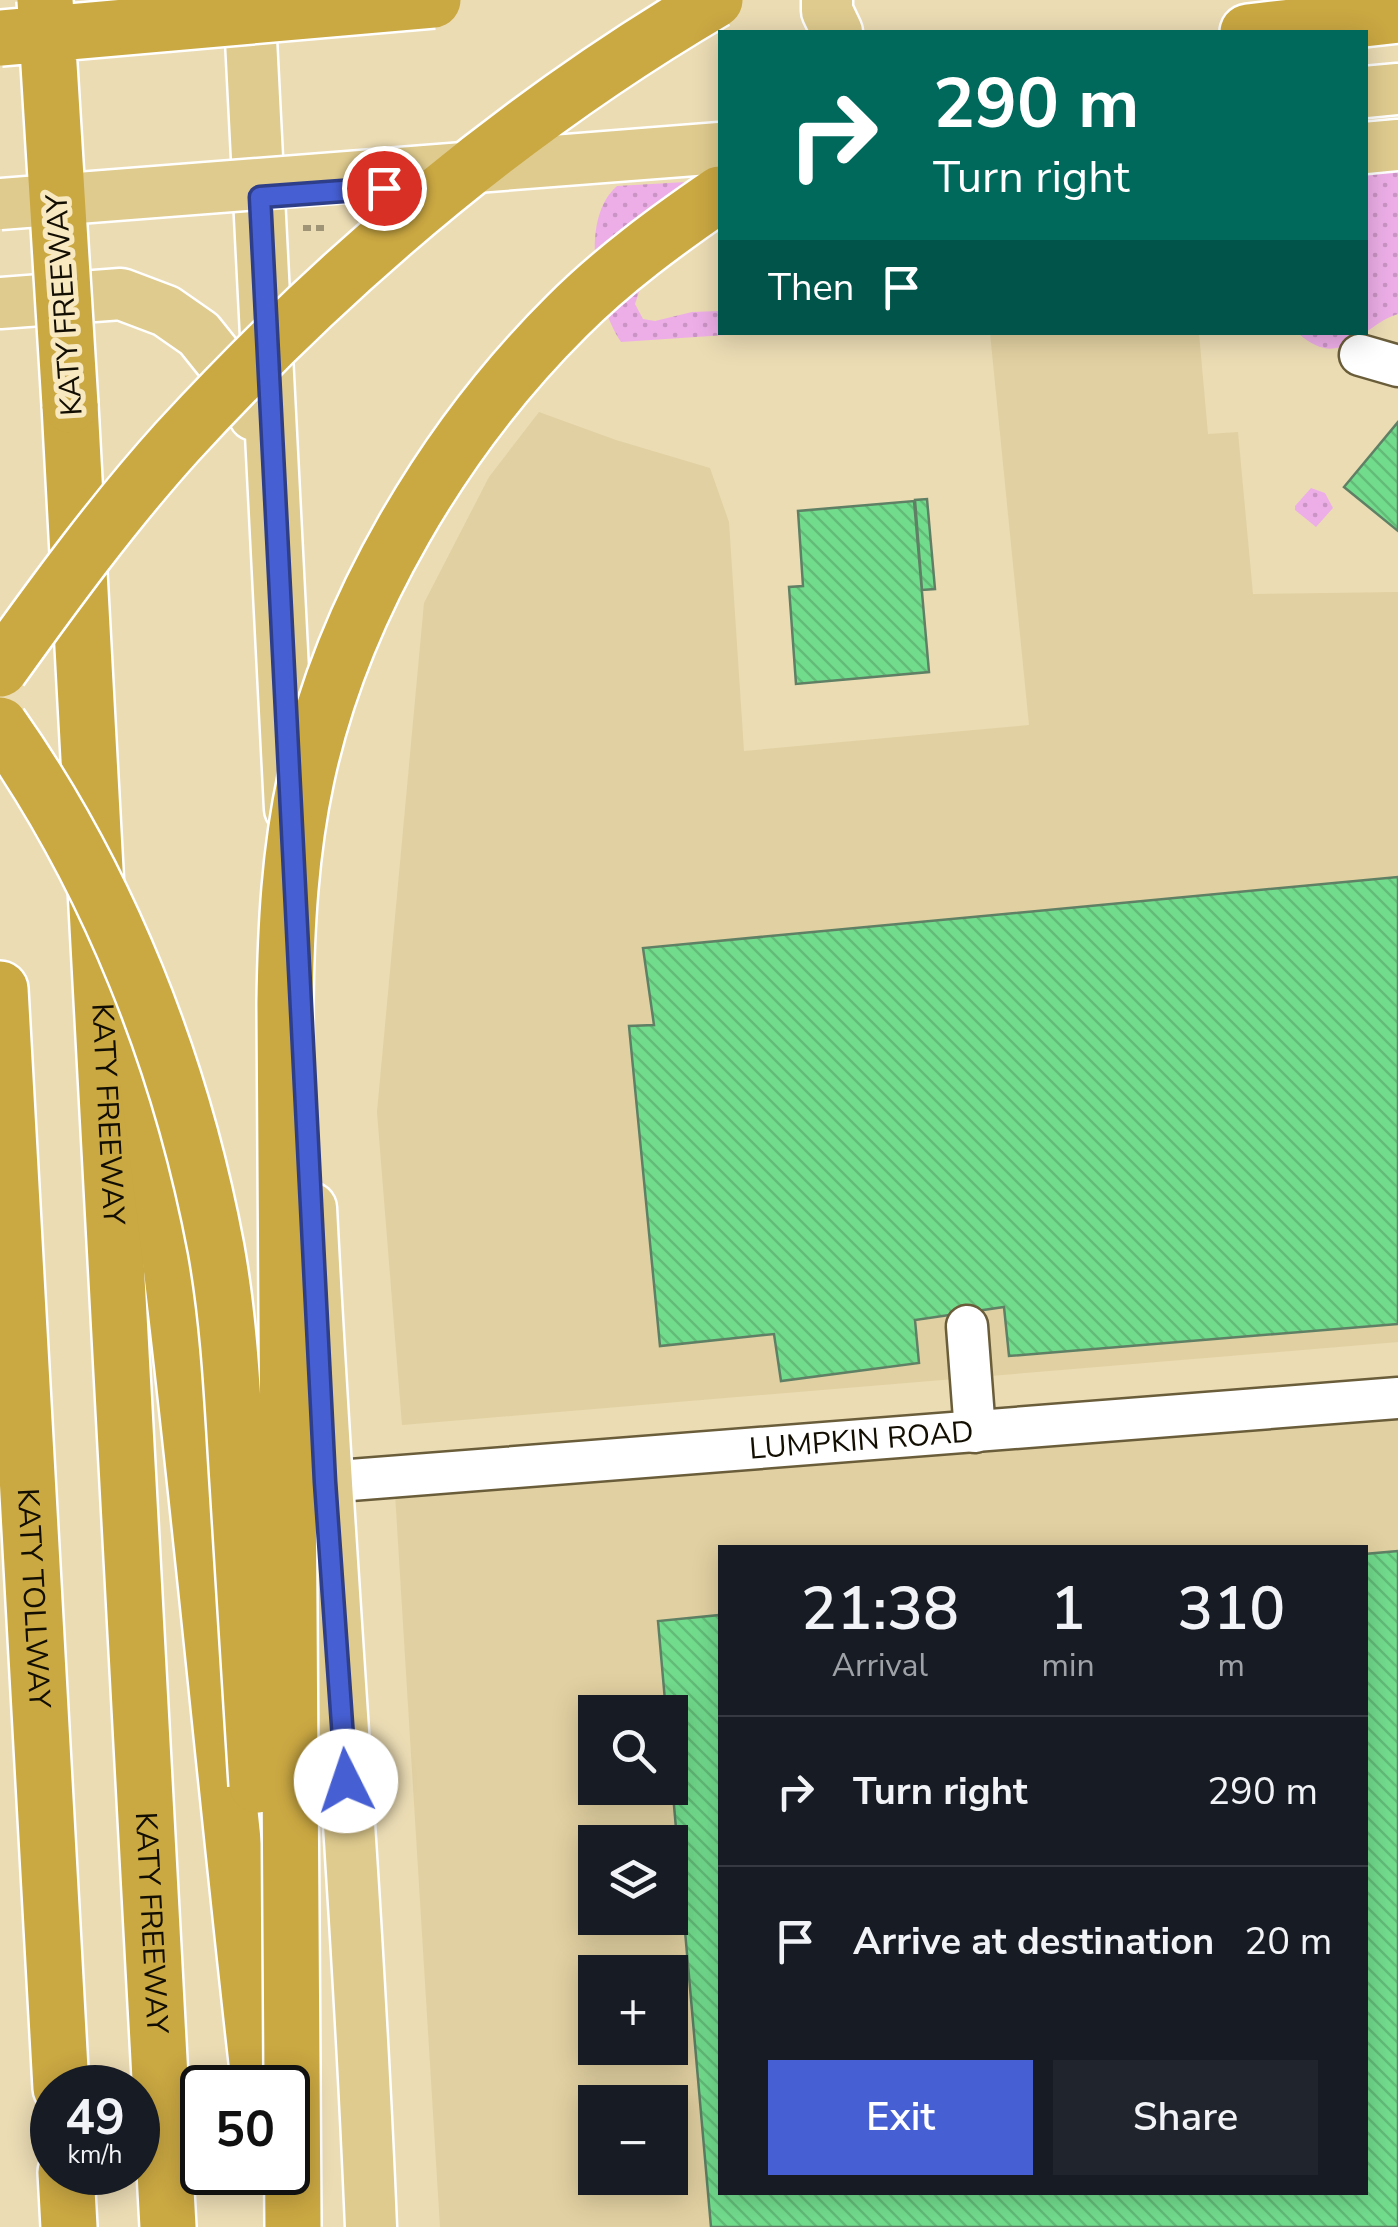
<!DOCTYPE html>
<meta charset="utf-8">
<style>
body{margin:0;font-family:"Nunito Sans",sans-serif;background:#20242c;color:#f1f3f6;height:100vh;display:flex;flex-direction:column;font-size:38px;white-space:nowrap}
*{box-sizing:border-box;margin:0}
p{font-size:32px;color:#9ea1a6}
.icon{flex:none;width:55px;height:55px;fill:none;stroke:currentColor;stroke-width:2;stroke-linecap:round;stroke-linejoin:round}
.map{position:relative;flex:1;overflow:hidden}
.sheet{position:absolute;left:718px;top:1545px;width:650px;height:650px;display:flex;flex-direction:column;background:#171b24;border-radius:0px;box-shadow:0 5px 25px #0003}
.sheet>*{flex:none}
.guide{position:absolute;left:718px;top:30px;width:650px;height:305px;border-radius:0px;box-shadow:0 5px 25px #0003;background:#00695c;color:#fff;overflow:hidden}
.tools{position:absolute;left:578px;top:1695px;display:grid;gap:20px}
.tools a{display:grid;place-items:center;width:110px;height:110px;border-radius:0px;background:#171b24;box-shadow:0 5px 25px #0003;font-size:50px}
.speed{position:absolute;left:30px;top:2065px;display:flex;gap:20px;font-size:50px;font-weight:700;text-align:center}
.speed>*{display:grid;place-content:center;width:130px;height:130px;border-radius:50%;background:#171b24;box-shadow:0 5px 25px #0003;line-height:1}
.speed small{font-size:25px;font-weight:400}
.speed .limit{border:5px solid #111;border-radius:15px;background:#fff;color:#111}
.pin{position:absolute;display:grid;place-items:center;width:85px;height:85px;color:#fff;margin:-42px;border:5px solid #fff;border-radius:50%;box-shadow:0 2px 10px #0007}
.me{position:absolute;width:110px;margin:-55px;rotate:356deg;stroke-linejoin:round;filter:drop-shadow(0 0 8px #0008)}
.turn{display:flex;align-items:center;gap:35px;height:210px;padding:0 50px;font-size:45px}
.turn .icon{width:130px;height:130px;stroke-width:2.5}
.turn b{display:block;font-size:70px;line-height:85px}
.then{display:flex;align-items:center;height:95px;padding:0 50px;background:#0003;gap:20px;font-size:38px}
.eta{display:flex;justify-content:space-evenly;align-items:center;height:170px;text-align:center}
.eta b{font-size:60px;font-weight:600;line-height:70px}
.button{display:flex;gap:20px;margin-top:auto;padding:20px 50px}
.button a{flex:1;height:115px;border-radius:0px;background:#465fd3;color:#fff;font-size:40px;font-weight:600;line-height:115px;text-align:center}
.button a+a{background:#20242c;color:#f1f3f6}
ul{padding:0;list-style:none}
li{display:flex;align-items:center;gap:30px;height:150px;padding:0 50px;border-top:2px solid #363941}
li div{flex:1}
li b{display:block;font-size:38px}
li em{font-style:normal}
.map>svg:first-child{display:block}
.built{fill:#e1d0a1;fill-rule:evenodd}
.grass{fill:url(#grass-dots)}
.building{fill:url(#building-back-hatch);stroke:#5f8065;stroke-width:2.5}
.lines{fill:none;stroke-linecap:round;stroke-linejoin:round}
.minor-casing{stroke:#6a5d3a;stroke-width:45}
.major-casing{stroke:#fff;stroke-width:55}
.highway-casing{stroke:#fff;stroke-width:60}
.path{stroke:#a09476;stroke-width:6;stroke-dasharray:8 5;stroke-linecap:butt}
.minor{stroke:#fff;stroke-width:40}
.major{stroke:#dfcb8e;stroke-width:50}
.highway{stroke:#caa842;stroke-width:55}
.major-bridge-casing{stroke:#fff;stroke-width:55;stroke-linecap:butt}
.highway-bridge-casing{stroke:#fff;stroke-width:60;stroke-linecap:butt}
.major-bridge{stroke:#dfcb8e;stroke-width:50}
.highway-bridge{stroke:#caa842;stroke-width:55}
.route-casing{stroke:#2e3e89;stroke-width:25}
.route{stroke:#465fd3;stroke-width:18}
.labels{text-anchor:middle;stroke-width:10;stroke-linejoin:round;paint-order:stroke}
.street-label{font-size:30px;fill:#130e02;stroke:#f8e9c1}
</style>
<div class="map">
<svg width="1398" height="2227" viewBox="0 0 1398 2227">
<defs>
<pattern id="grass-dots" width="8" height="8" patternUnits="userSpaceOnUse" patternTransform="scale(2.5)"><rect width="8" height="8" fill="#edaee7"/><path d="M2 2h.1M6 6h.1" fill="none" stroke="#ca94c4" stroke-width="1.8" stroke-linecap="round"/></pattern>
<pattern id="building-back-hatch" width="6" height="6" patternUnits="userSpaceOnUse" patternTransform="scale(2.5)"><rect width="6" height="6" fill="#72dc8d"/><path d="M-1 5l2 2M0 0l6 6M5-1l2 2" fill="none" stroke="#62bc78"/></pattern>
</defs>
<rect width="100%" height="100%" fill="#ebdcb4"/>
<path class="built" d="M990 333H1199L1208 434 1238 432 1253 594 1398 592V1342L402 1425 377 1112 424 603 489 477 539 412 616 440 710 468 729 522 744 751 1029 725Z
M1398 1398V2227H440L394 1477ZM720 1548H1365V2192H720ZM595 1712H670V1788H595ZM595 1842H670V1918H595ZM595 1972H670V2048H595ZM595 2102H670V2178H595Z"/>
<path class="grass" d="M1398 168V314C1361 325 1342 373 1298 333L1365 332V171Z
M720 180 647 268 635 304 643 319 655 321 692 312 720 311V332L756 333 621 342C596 305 579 219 617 186Z
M1311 488 1325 493 1333 508 1316 527 1295 510V506Z"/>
<path class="building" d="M1398 422V531L1344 487Z
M927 499 935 589 922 590 915 500Z
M914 501 929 672 796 684 789 587 803 586 798 511Z
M1398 877V1324L1009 1356 1004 1307 915 1320 919 1363 781 1381 774 1334 660 1346 629 1026 654 1025 643 948Z
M1398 1551V2227H711L670 1760V1712H666L658 1621 720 1615V2192H1365V1554Z"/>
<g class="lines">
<defs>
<g id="minor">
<path d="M1360 355 1398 366"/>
<path d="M967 1326 975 1432"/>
<path id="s1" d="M325 1482 1398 1398"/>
</g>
<path id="major" d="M249 0 290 809
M827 0V11L837 32
M1365 92 1398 89
M1365 148 1398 145
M0 303 121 294 166 311 199 334 235 379 254 415
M311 1208C328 1548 357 1887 371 2227"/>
<g id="highway">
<path d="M1248 32 1398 15"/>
<path id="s2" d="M70 405 168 2227"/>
<path id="s3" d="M0 989 61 2088"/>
<path d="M139 1022C190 1376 219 1733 260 2088"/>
<path d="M66 2172 69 2227"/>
</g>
</defs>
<use href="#minor" class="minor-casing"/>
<use href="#major" class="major-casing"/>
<use href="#highway" class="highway-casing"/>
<path class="path" d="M303 228H326"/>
<use href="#minor" class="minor"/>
<use href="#major" class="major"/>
<use href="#highway" class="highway"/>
<defs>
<path id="major-bridge" d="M0 204 720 148"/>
<path id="highway-bridge" d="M45 0 70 405
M0 38 433 0
M0 669C56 591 113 513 177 442 335 270 514 118 715 0
M0 725C109 880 181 1063 216 1248 230 1325 233 1404 238 1482 244 1583 251 1684 257 1785
M293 2227 285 1003C286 927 290 852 306 778 342 609 445 437 567 316 613 270 666 231 720 194"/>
</defs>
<use href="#major-bridge" class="major-bridge-casing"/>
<use href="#highway-bridge" class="highway-bridge-casing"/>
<use href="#major-bridge" class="major-bridge"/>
<use href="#highway-bridge" class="highway-bridge"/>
</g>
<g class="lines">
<defs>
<path id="route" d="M346 1781 325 1482 260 197 384 188"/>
</defs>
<use href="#route" class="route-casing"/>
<use href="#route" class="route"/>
</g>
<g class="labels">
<g class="street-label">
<text transform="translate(64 305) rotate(-94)" y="10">KATY FREEWAY</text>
<text dy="10" stroke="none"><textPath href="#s2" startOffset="710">KATY FREEWAY</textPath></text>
<text dy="10" stroke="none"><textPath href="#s1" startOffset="538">LUMPKIN ROAD</textPath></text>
<text dy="10" stroke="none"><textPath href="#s3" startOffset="610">KATY TOLLWAY</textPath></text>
<text dy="10" stroke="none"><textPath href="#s2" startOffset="1520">KATY FREEWAY</textPath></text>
</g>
</g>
</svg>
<div class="tools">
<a><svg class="icon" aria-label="search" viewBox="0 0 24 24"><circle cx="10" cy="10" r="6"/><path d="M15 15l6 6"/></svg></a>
<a><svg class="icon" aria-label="layers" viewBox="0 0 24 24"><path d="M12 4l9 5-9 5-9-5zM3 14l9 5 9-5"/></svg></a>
<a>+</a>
<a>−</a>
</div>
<div class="speed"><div>49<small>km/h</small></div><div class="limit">50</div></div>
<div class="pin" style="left:384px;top:188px;background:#d93025"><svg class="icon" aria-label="arrive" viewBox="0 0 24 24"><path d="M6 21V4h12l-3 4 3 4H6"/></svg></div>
<svg class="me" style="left:346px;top:1781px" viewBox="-20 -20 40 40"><circle r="19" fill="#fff"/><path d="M0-13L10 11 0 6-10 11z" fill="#465fd3"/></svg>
<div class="guide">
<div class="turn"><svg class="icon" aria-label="right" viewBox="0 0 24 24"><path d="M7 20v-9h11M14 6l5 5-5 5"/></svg><div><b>290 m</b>Turn right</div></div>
<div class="then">Then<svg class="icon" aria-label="arrive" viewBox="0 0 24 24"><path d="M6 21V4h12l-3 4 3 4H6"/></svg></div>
</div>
<section class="sheet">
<div class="eta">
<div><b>21:38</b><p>Arrival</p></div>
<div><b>1</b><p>min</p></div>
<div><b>310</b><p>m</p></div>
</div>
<ul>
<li><svg class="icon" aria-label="right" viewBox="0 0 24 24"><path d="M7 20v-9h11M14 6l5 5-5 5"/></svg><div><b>Turn right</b></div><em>290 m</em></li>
<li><svg class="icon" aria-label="arrive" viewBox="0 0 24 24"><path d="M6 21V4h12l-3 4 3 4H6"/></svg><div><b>Arrive at destination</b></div><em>20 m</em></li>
</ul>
<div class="button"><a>Exit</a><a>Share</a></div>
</section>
</div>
